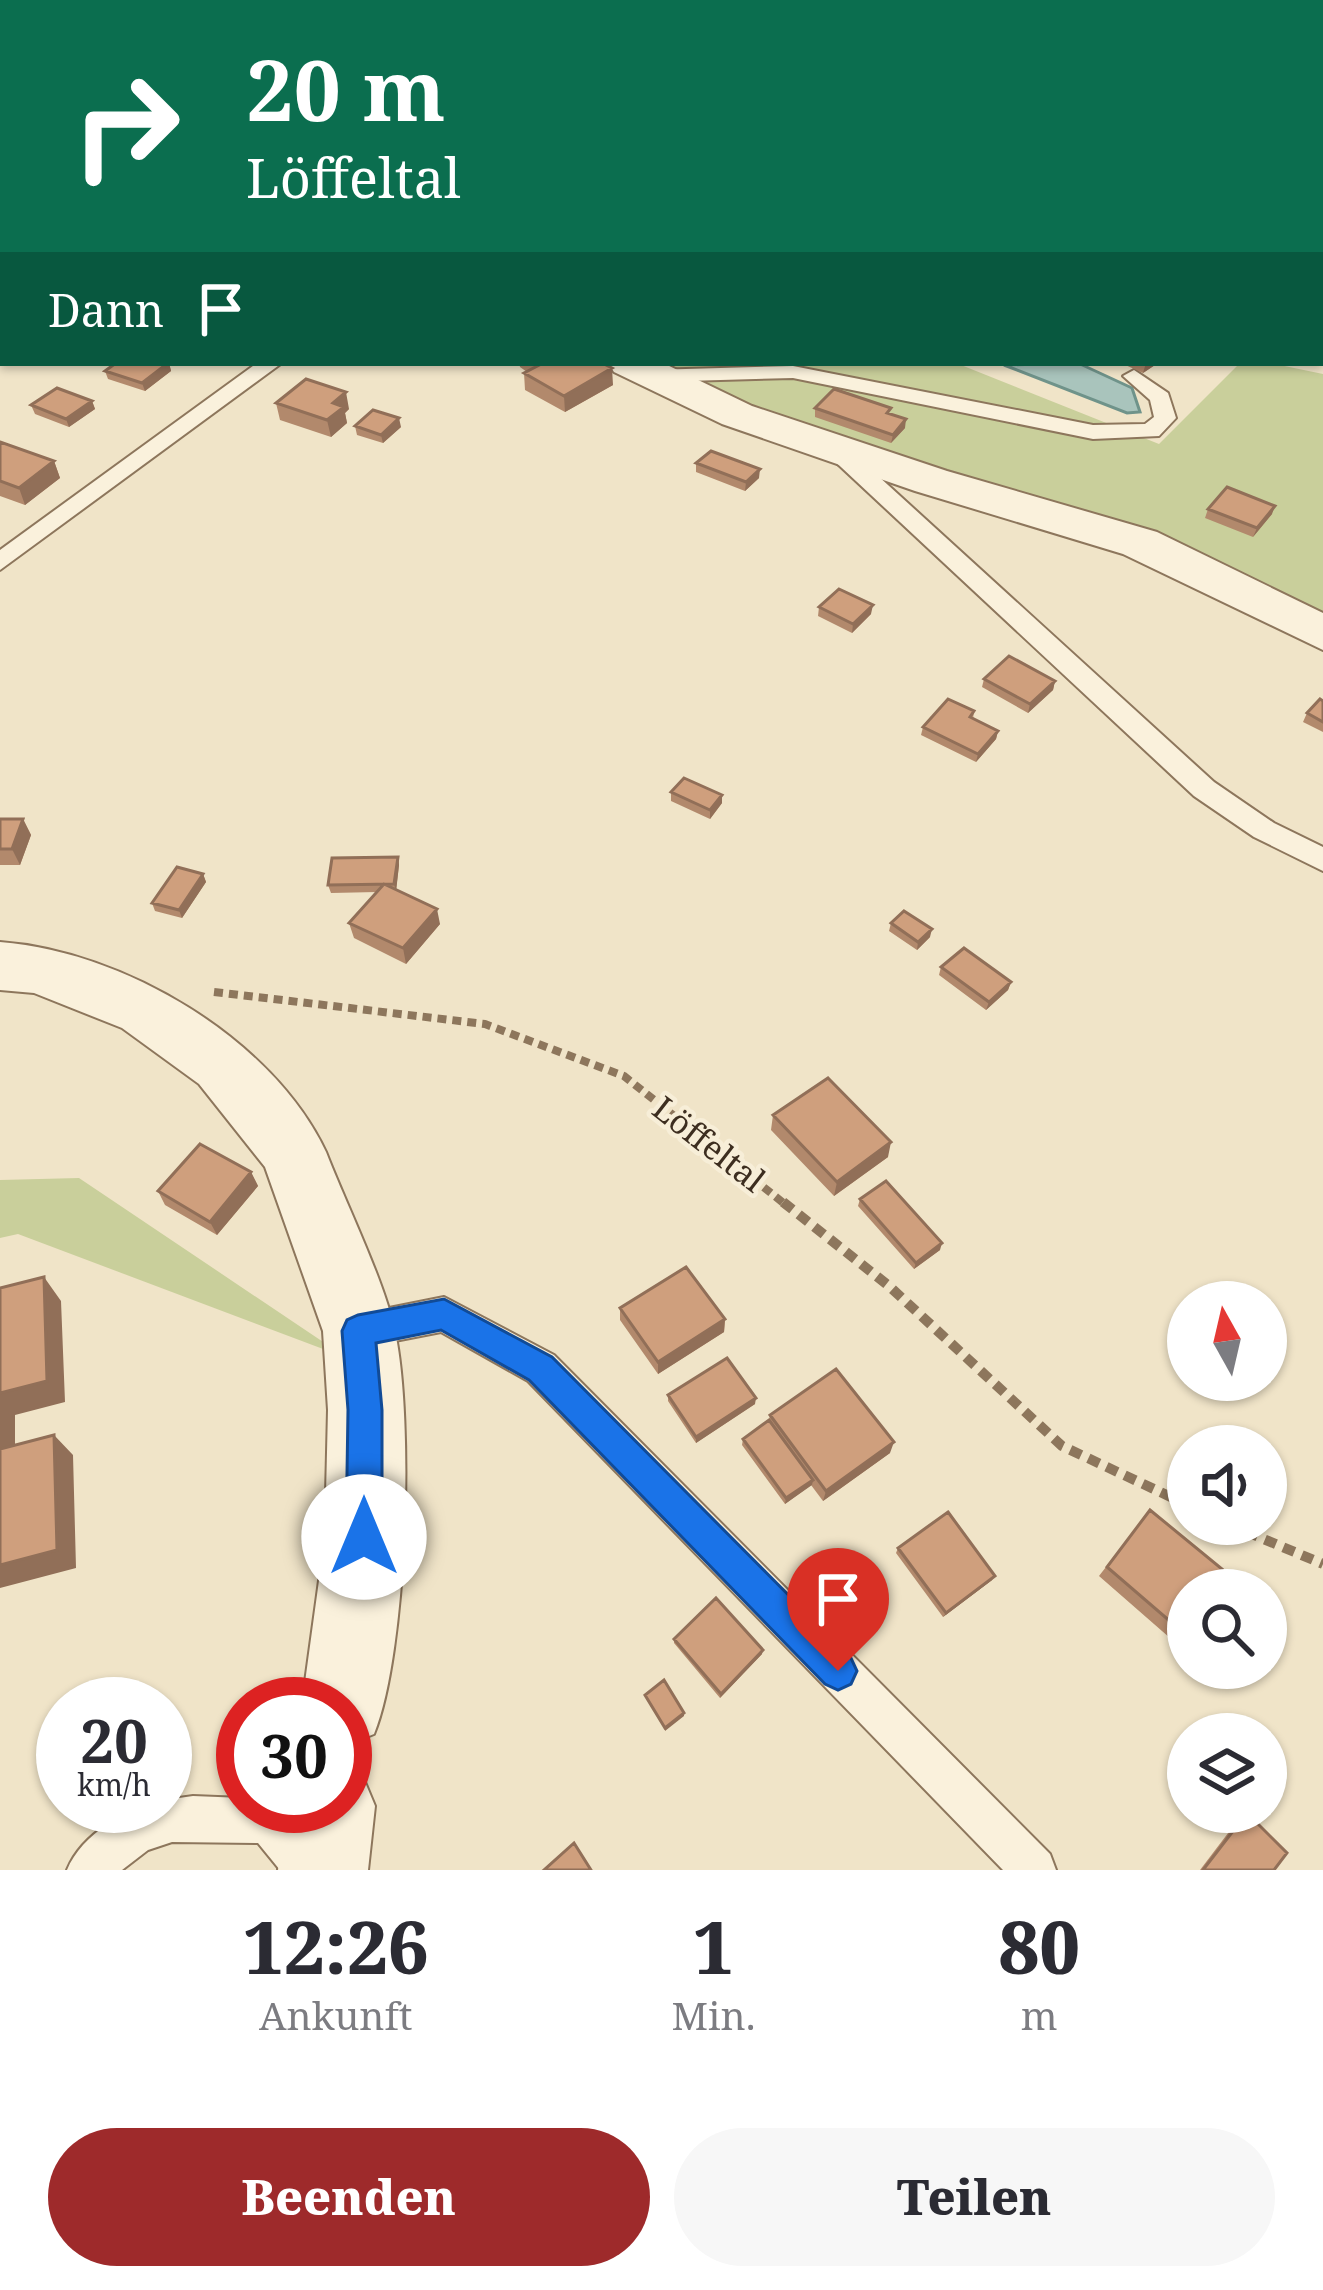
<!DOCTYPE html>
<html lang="de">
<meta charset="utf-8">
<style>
body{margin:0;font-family:"Noto Serif",serif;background:#f7f7f7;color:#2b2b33;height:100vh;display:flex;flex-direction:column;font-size:45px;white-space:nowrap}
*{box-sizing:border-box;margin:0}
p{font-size:39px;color:#7c7c81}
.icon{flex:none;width:66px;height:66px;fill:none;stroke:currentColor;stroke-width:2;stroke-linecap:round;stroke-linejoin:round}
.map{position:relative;height:1870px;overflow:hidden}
.panel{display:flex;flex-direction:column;background:#fff;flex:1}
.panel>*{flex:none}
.hud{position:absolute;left:0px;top:0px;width:1323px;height:366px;box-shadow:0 3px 9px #0004;background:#0b6e4f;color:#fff;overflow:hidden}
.needle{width:78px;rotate:352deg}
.controls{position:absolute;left:1167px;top:1281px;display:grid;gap:24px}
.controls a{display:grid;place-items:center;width:120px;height:120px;border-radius:50%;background:#fff;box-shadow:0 3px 9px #0004;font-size:60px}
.speed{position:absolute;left:36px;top:1677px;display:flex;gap:24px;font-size:60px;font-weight:700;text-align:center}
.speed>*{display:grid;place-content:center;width:156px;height:156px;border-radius:50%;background:#fff;box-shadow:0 3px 9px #0004;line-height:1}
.speed small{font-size:30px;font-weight:400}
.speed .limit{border:18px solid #d22;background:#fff;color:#111}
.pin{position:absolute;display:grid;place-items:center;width:102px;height:102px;color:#fff;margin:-123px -51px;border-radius:50% 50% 50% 0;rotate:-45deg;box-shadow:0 0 12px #0007}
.pin .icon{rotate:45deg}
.me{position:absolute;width:132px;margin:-66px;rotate:0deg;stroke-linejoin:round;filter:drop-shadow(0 0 9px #0008)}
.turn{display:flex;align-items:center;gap:42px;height:252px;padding:0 48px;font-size:54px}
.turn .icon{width:156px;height:156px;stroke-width:2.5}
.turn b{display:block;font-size:84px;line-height:102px}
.then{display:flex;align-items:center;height:114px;padding:0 48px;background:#0003;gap:24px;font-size:45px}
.eta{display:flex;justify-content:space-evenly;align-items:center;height:204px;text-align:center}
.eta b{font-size:72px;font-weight:800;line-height:84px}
.cta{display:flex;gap:24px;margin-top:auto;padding:24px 48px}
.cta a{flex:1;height:138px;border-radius:72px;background:#9e2a2b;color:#fff;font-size:48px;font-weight:800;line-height:138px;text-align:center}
.cta a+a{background:#f7f7f7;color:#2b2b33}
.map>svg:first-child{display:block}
.green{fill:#c9cf9b}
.water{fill:#a9c4bc;stroke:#6f938a;stroke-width:3}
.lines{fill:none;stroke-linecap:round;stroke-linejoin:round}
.stream{fill:#6f938a;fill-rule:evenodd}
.lane-casing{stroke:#8d765c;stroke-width:4}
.street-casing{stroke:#8d765c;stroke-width:4}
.path-far2{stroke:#8d765c;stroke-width:4.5;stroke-dasharray:6 3;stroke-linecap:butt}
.path-far1{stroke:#8d765c;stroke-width:8;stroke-dasharray:9 6;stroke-linecap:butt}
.path{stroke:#8d765c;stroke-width:10;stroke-dasharray:12 8;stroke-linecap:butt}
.lane{fill:#faf1dc;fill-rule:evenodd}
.street{fill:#faf1dc;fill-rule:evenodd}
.wall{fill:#b2896c}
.shaded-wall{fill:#916f58}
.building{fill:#cf9f7d;stroke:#916f58;stroke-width:3}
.route{fill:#1a73e8;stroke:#114b97;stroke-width:3}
.labels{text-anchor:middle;stroke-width:9;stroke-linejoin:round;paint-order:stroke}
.street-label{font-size:33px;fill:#3d2e20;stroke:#f7eed8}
</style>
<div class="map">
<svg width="1323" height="1870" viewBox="0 0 1323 1870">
<rect width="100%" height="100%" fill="#f0e4c8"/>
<path class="green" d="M629 363H956L1159 444 1240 363H1270L1323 374V633L1140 543Z
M79 1178 347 1358 18 1234 0 1238V1180Z"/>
<path class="water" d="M1078 363 1132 388 1140 412 1127 413 1004 365Z"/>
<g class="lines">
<path class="stream" d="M385 0H394L398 3H389Z"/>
<defs>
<path id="lane" d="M257 363H282L0 570V550Z
M793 366 1093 425 1145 424 1154 417 1150 400 1123 376 1134 370 1168 393 1176 418 1159 436 1093 439 793 378 651 382 640 376 651 370Z
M835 442 843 444 1214 782 1274 823 1323 847V871L1254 837 1194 796 827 454V444Z
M444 1297 554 1355 1050 1854 1056 1870H1003L528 1381 441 1332 359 1348 346 1343 341 1331 346 1319 359 1314Z
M193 1796 243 1798V1806H285L325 1854 331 1870H280L258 1843 172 1842 148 1850 122 1870H67C82 1834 127 1806 165 1806V1800Z"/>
<path id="street" d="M615 0H649L651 3H617Z
M946 0H986L988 3H948Z
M1320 6H1323V24H1320Z
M0 111H3V131H0Z
M1320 236 1323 237V261L1320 260Z
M608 363H663L752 406 947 471 1157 532 1323 613V650L1123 554 915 491 722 424 614 372Z
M0 942C123 951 272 1038 326 1152 346 1204 384 1280 395 1332 414 1420 407 1653 374 1734L345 1746V1704H302L325 1537 328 1410 323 1331 265 1167 199 1084 122 1028 34 993 0 990Z
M345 1768 362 1775 375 1806 368 1870H278L287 1806H345Z"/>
</defs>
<use href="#lane" class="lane-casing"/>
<use href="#street" class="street-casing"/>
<path class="path-far2" d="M225 3 229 0"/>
<path class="path-far1" d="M214 992 485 1024 624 1076 786 1205"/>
<path class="path" d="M783 1202 889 1286 1062 1446 1188 1505
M1228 1524 1323 1564"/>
<use href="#lane" class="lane"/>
<use href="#street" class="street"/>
</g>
<path class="wall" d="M169 363 171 371 145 391 108 379 105 371Z
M519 363H602L613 385 565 412 525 390 524 373 527 372 520 367Z
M1121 363H1158L1143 373Z
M92 401 95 409 69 427 35 414 31 405Z
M276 403 349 409 345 413 347 423 331 437 280 420Z
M815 408 890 414 905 428 891 443 815 417Z
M355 426 401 427 383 443 357 435Z
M0 442 54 461 60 478 25 505 0 496Z
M696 463 759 478 745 491 696 472Z
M1208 509 1272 514 1253 537 1205 518Z
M819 607 871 614 852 633 818 616Z
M984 679 1055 681 1053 690 1028 713 982 687Z
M1323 701V732L1303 722 1307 713Z
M974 711 973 719 998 731 996 739 976 762 921 735 923 727Z
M671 792 722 803 710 819 671 801Z
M0 819H23L31 835 20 865H0Z
M398 857 399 865 396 890 440 924 406 964 354 938 349 923 377 892 331 893 328 885Z
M203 874 206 882 182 918 155 911 152 903Z
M891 923 930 937 917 950 889 931Z
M941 967 1011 982 1008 990 986 1010 939 975Z
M773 1115 888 1157 834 1196 771 1130Z
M251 1172 258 1186 217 1235 165 1205 158 1191Z
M860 1199 940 1250 914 1269 858 1206Z
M620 1308 725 1319 724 1332 658 1374 620 1320Z
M668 1395 755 1404 696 1443 668 1401Z
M770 1415 890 1453 823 1501 811 1485 785 1504 742 1445 743 1439 769 1420Z
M1150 1510 1179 1629 1170 1638 1099 1576Z
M898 1548 992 1580 943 1617 896 1553Z
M674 1639 762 1654 720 1698 674 1643Z
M1247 1813 1274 1870H1200L1241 1816Z"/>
<path class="shaded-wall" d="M169 363 171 371 145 391 142 383Z
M1146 363H1158L1143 373Z
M612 368 613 385 565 412 564 396Z
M346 392 349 409 345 413 347 423 331 437 327 420 333 403Z
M92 401 95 409 69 427 66 419Z
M399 418 401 427 383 443 381 435Z
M906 419 905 428 891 443 893 435Z
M54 461 60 478 25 505 19 488Z
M760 469 759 478 745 491 746 482Z
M1275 506 1272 514 1253 537 1257 528Z
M873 605 871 614 852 633 853 624Z
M1055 681 1053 690 1028 713 1030 704Z
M998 731 996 739 976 762 978 754Z
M722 795V803L710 819V810Z
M23 819 31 835 20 865 12 849Z
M398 857 399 865 396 892 394 884Z
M203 874 206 882 182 918 179 910Z
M437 909 440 924 406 964 403 948Z
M932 929 930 937 917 950 918 942Z
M1011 982 1008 990 986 1010 989 1002Z
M891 1142 888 1157 834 1196 837 1182Z
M251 1172 258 1186 217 1235 210 1222Z
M942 1243 940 1250 914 1269 916 1263Z
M44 1277 61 1301 65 1402 15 1415V1470L0 1455V1393Z
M725 1319 724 1332 658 1374V1362Z
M756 1398 755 1404 696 1443V1437Z
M54 1435 73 1455 76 1568 0 1588V1565Z
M894 1442 890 1453 823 1501 826 1491Z
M813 1480 812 1485 785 1504 786 1498Z
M995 1576 992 1580 943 1617 946 1613Z
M763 1650 762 1654 720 1698 721 1694Z
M684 1713V1716L665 1731V1728Z"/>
<path class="building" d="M894 0H937L933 3 891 2Z
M1119 0 1140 1 1141 3H1120Z
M116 363H168L142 383 105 371Z
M540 363H602L612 368 564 396 524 373 541 364Z
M306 379 346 392 333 403 344 407 327 420 276 403Z
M57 388 92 401 66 419 31 405Z
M834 389 891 408 887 413 906 419 893 435 815 408Z
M373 410 399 418 381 435 355 426Z
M0 442 54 461 19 488 0 481Z
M711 451 760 469 746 482 696 463Z
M1227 487 1275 506 1257 528 1208 509Z
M839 589 873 605 853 624 819 607Z
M1009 656 1055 681 1030 704 984 679Z
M948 699 974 711 970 717 998 731 978 754 923 727Z
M1320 699 1323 701V722L1307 713Z
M684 778 722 795 710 810 671 792Z
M0 819H23L12 849H0Z
M398 857 394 884 328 885 332 858Z
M177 867 203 874 179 910 152 903Z
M384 884 437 909 403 948 349 923Z
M904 911 932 929 918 942 891 923Z
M964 948 1011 982 989 1002 941 967Z
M828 1078 891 1142 837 1182 773 1115Z
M200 1144 251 1172 210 1222 158 1191Z
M886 1181 942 1243 916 1263 860 1199Z
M686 1267 725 1319 658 1362 620 1308Z
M44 1277 47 1381 0 1393V1288Z
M727 1358 756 1398 696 1437 668 1395Z
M836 1369 894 1442 826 1491 770 1415Z
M769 1420 813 1480 786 1498 743 1439Z
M54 1435 57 1550 0 1565V1449Z
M1150 1510 1222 1569 1207 1590H1188V1617L1179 1629 1107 1567Z
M948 1512 995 1576 946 1613 898 1548Z
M716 1598 763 1650 721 1694 674 1639Z
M664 1680 684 1713 665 1728 645 1695Z
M1247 1813 1287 1853 1274 1870H1203Z
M574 1843 591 1870H544Z"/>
<path class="route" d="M444 1299 552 1357 851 1658 857 1671 851 1684 838 1690 825 1684 529 1380 441 1330 376 1343 382 1410V1537L377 1550 364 1555 352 1550 346 1537 348 1410 342 1331 347 1320 358 1315Z"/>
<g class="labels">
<g class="street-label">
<text transform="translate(709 1144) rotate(38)" y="12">Löffeltal</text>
</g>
</g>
</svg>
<div class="controls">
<a><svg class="needle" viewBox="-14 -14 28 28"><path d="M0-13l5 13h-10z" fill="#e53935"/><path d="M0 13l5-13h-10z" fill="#7c7c81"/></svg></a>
<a><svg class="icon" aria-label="sound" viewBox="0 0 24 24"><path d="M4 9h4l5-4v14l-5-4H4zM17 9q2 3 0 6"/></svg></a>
<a><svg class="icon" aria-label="search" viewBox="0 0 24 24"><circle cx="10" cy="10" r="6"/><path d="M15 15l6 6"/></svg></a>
<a><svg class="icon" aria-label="layers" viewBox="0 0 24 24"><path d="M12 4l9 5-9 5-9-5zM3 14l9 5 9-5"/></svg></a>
</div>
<div class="speed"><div>20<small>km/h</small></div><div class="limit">30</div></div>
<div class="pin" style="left:838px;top:1671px;background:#d93025"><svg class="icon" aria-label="arrive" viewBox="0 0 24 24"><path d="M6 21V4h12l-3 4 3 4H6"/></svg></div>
<svg class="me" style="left:364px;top:1537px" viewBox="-20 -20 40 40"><circle r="19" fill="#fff"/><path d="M0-13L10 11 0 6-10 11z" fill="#1a73e8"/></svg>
<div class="hud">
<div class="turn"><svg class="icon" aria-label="right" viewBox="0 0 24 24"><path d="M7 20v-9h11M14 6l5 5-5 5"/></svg><div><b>20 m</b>Löffeltal</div></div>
<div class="then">Dann<svg class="icon" aria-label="arrive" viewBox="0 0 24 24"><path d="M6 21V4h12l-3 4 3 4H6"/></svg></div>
</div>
</div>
<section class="panel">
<div class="eta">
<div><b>12:26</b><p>Ankunft</p></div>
<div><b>1</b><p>Min.</p></div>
<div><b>80</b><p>m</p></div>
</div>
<div class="cta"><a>Beenden</a><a>Teilen</a></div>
</section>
